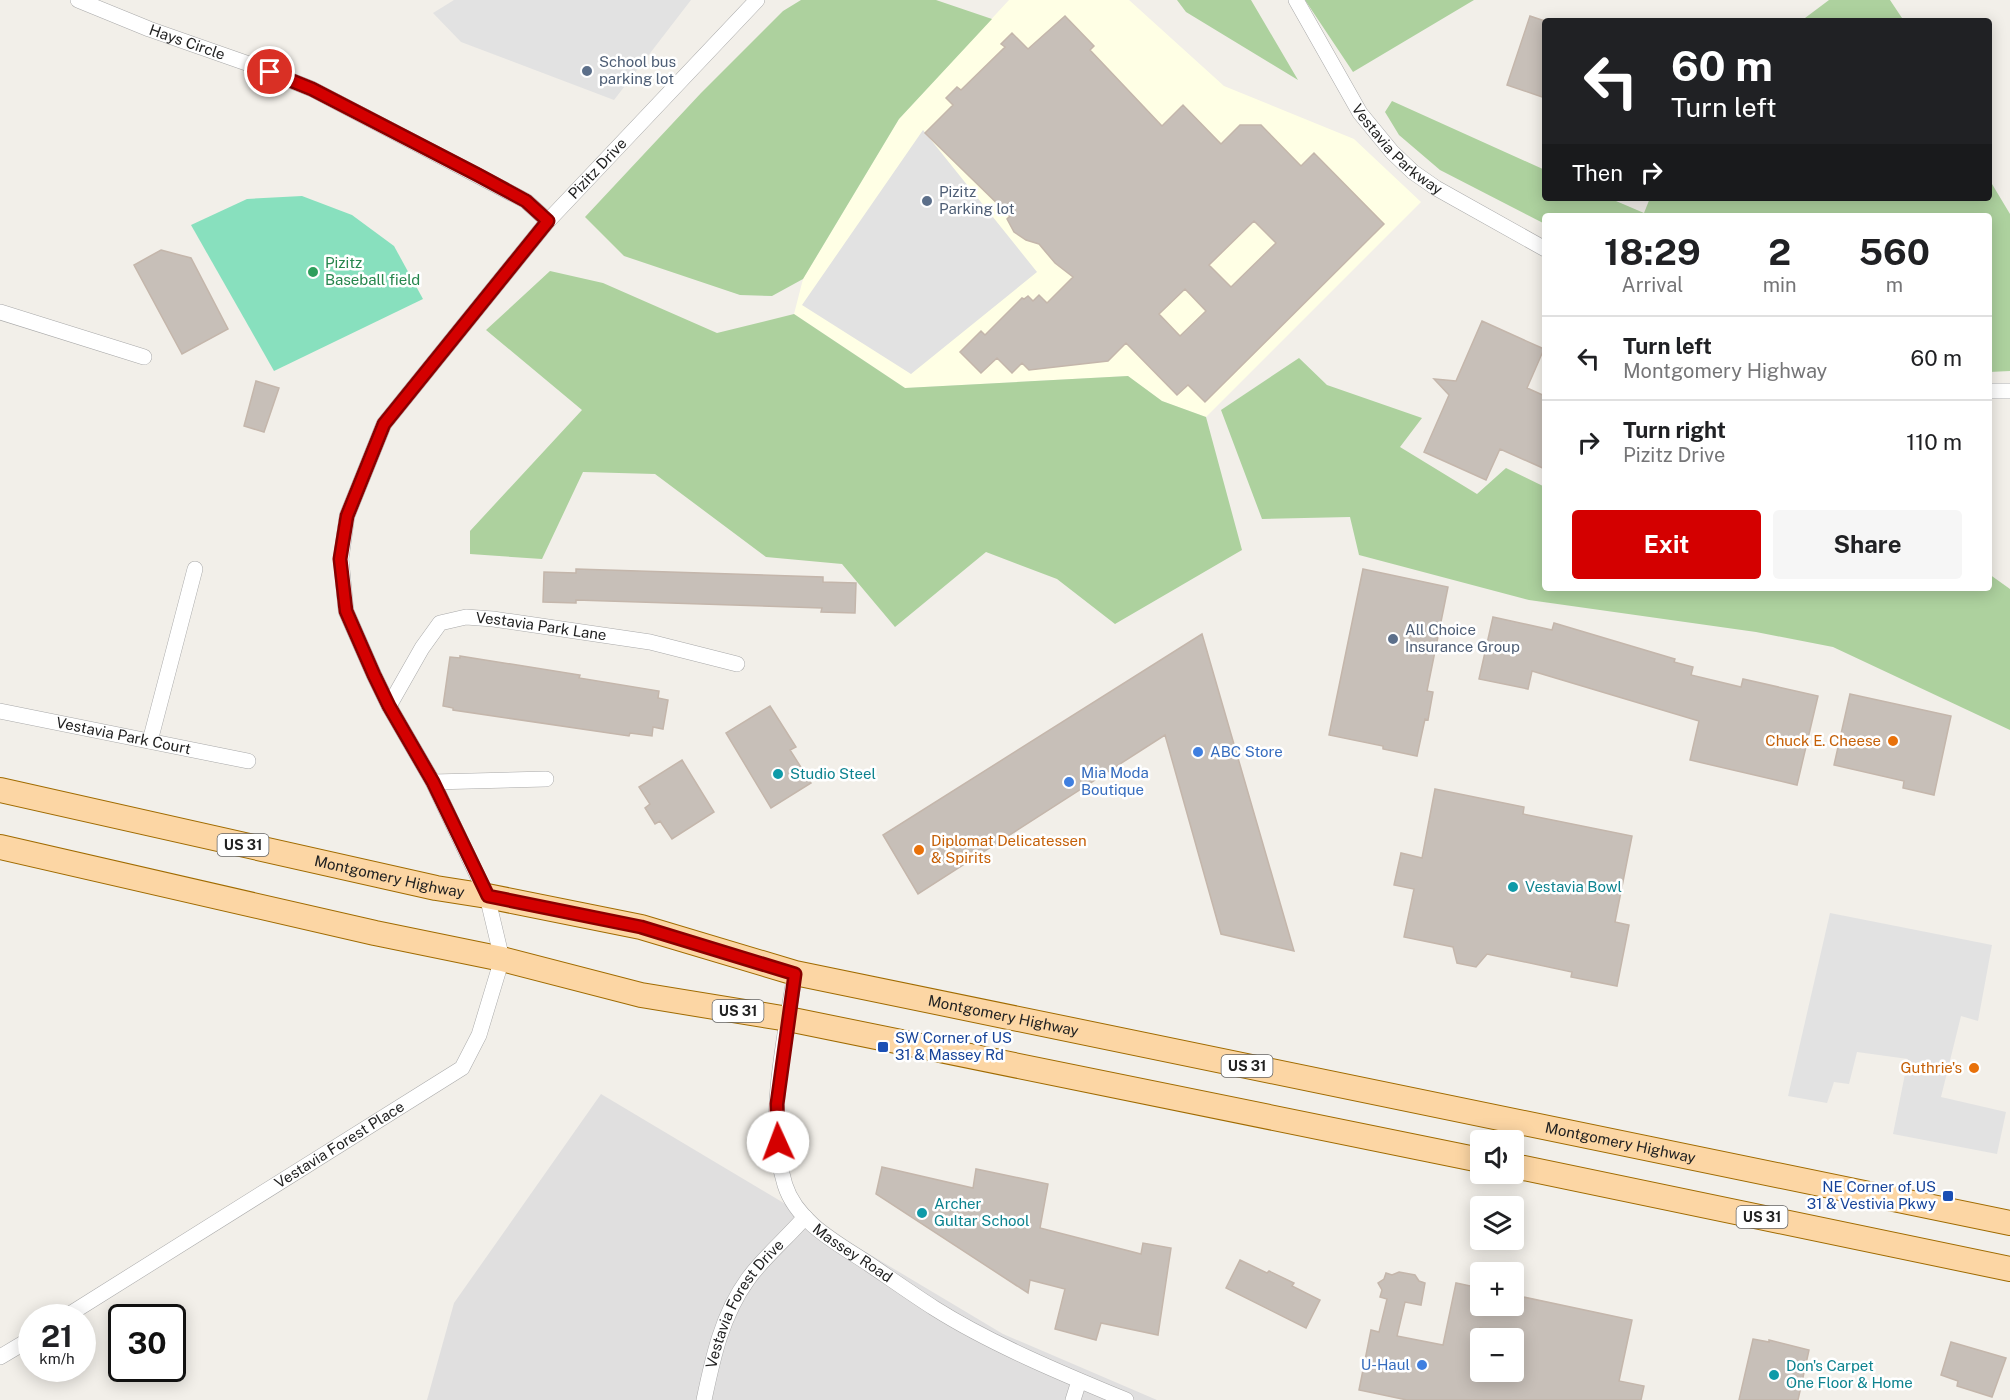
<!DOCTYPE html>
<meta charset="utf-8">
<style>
body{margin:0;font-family:"Public Sans",sans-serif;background:#f6f6f6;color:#202124;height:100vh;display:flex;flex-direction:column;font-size:22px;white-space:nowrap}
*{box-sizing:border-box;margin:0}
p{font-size:20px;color:#757577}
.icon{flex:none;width:33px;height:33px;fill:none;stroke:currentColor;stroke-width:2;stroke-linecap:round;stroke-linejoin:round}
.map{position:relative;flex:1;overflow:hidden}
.details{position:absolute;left:1542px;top:213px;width:450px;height:378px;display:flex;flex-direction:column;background:#fff;border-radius:6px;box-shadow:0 3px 15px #0003}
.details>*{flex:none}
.banner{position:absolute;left:1542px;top:18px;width:450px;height:183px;border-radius:6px;box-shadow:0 3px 15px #0003;background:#202124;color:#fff;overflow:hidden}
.tools{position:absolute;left:1470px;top:1130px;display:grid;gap:12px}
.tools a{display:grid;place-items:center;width:54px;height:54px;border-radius:6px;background:#fff;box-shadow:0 3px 15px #0003;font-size:30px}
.speed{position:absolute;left:18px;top:1304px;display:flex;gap:12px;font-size:30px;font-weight:700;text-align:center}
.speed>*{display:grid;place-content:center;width:78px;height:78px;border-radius:50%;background:#fff;box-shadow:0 3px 15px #0003;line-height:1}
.speed small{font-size:15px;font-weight:400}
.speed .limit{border:3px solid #111;border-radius:9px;background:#fff;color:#111}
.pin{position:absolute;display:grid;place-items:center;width:51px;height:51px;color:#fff;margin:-26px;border:3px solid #fff;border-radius:50%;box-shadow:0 2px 6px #0007}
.me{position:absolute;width:66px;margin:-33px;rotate:358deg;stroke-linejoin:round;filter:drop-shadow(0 0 4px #0008)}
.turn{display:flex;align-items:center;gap:21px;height:126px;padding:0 30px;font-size:27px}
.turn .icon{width:78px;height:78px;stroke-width:2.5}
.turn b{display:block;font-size:42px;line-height:51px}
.then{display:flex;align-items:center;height:57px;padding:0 30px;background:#0003;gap:12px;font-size:22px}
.eta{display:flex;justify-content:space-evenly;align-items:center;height:102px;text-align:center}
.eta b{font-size:36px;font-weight:700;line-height:42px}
.action{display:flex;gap:12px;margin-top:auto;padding:12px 30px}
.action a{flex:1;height:69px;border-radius:6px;background:#d40000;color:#fff;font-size:24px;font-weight:700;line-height:69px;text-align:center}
.action a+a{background:#f6f6f6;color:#202124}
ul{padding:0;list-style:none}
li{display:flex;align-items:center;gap:18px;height:84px;padding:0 30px;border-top:2px solid #e0e0e0}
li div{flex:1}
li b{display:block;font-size:22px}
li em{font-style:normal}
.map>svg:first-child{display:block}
.residential{fill:#e0dfdf}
.education{fill:#ffffe5}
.forest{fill:#add19e}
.pitch{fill:#88e0be}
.parking{fill:#e2e2e2}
.building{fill:#c7bfb8;stroke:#c4b6ab;stroke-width:1.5;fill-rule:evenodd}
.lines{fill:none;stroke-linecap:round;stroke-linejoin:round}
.minor-casing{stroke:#a9a9a9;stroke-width:16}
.primary-casing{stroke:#a06b00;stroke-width:26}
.minor{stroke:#fff;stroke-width:15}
.primary{stroke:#fcd6a4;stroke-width:24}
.route-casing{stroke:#8a0000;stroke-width:15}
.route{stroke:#d40000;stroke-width:10}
.service-dot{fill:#5c6f8a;stroke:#fff;stroke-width:2}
.leisure-dot{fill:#2e9e5b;stroke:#fff;stroke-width:2}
.food-dot{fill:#e8710a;stroke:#fff;stroke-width:2}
.shop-dot{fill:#3f7fe0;stroke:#fff;stroke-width:2}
.culture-dot{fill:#0f9aa8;stroke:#fff;stroke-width:2}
.transit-dot{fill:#1a4fb4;stroke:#fff;stroke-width:2}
.labels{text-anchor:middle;stroke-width:5;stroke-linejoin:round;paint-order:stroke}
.shield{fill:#fff;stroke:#646464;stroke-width:1.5}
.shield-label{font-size:14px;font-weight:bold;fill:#222}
.street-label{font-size:15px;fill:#222;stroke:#fff}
.service-label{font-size:15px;fill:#4e5e75;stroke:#fff;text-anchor:start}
.leisure-label{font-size:15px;fill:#27864d;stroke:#fff;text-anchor:start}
.food-label{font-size:15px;fill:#c56008;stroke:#fff;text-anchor:end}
.shop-label{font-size:15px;fill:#366cbe;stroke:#fff;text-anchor:start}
.culture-label{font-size:15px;fill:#0d838f;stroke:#fff;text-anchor:start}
.transit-label{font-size:15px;fill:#164399;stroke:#fff;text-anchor:start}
</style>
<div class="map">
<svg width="2010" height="1400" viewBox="0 0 2010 1400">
<rect width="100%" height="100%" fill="#f2efe9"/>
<path class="residential" d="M601 1094 1003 1334 1157 1400H427L454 1303Z"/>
<path class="education" d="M1009 0H1129L1224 86 1354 139 1421 202 1206 417 1162 401 1128 376 905 388 794 314 803 279 899 119Z"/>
<path class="forest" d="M801 0H936L992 19 899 119 803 279 772 296 740 295 624 256 585 217 701 93 783 11Z
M1177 0H1251L1298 80 1186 12Z
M1305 0H1474L1353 72Z
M1829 0H1890L1904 21H1801Z
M1392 101 1545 170V198H1609L1644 213 1650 198H1989V179L2010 214V371L1989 372V216H1545V224L1440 170 1399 135 1385 112Z
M550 271 603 283 717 333 794 314 905 388 1128 376 1162 401 1206 417 1242 550 1115 624 1057 579 986 552 895 627 842 564 766 557 655 474 583 472 542 559 470 554V531L582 410 486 330Z
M1299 358 1327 385 1422 418 1400 447 1477 494 1506 468 1545 487V588H1989V574L2010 589V730L1833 647 1756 632 1529 600 1359 555 1350 517 1262 519 1221 410Z"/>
<path class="pitch" d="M302 196 352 215 394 246 423 299 274 371 191 225 247 199Z"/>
<path class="parking" d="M454 0H691L614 100 461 42 433 13Z
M923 130 1037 272 911 374 802 305Z
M1830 913 1992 945 1978 1021 1961 1016 1941 1097 2006 1112 1997 1154 1893 1134 1908 1059 1857 1052 1849 1084 1834 1082 1827 1103 1788 1096Z"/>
<path class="building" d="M1065 16 1094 46 1090 50 1162 126 1183 105 1221 144 1240 125H1261L1301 166 1314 153 1384 224 1205 402 1188 385 1177 395 1126 343 1108 361 1029 370 1022 363 1012 373 997 358 981 373 960 352 981 331 985 335 1022 298 1024 299 1028 296 1033 301 1039 295 1047 303 1073 277 1055 263 1039 244 1026 240 1014 232 1007 219 1010 216 925 133 953 105 946 98 957 87 961 90 1005 47 1001 44 1012 33 1028 49ZM1254 221 1276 243 1231 287 1209 265ZM1185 289 1206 311 1180 336 1159 314Z
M1530 16 1545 21V98L1507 85Z
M161 250 191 258 228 329 182 354 134 265Z
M1482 321 1544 349 1527 388 1545 396V469L1500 449 1486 480 1424 452 1449 395 1434 379 1456 381Z
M256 381 279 388 264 432 244 426Z
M576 569 823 577V582L856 583 855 613 821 612 822 608 576 600V603L543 602 544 572 576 573Z
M1363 569 1448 587 1427 691 1433 692 1428 720 1425 719 1417 756 1383 749V746L1329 735Z
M1493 617 1552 630 1554 623 1675 659 1674 662 1693 667 1691 675 1741 687 1743 679 1818 696 1797 785 1690 760 1699 721 1532 671 1528 689 1479 679Z
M1202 634 1294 951 1221 934 1165 735 918 894 883 835Z
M460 656 580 675 579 678 659 691 658 698 668 700 663 729 653 727 652 736 630 733 629 736 453 710V708L443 706 450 657 460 658Z
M1850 694 1951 716 1934 795 1903 788 1904 781 1834 765Z
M770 706 796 747 790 750 811 783 771 808 726 733Z
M682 760 714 812 672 839 660 821 655 824 645 808 650 804 639 787Z
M1435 789 1524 807 1523 814 1632 836 1615 922 1629 925 1617 986 1571 977 1572 972 1487 954 1476 967 1457 963 1453 947 1404 937 1414 889 1394 885 1401 853 1422 858Z
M882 1167 973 1188 976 1169 1048 1184 1040 1228 1141 1254 1143 1243 1171 1248 1158 1335 1101 1323 1096 1340 1055 1329 1065 1289 1030 1280 1028 1293 876 1194Z
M1240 1260 1267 1273 1269 1271 1294 1283 1292 1286 1320 1300 1306 1328 1226 1288Z
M1399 1272 1415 1275 1419 1281 1425 1283 1421 1305 1405 1302 1397 1336 1443 1345 1456 1283 1480 1288V1305H1514V1295L1632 1320 1619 1381 1644 1386 1641 1400H1407L1359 1390 1371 1330 1379 1332 1387 1299 1380 1297 1382 1290 1378 1283 1384 1279 1386 1273 1392 1275ZM1480 1328 1514 1335V1371H1480Z
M1753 1339 1769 1342V1340L1809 1350 1798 1400H1739Z
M1951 1342 2006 1358 1992 1397 1957 1386 1958 1381 1941 1375Z"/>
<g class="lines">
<defs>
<g id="minor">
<path id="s1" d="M78 0 149 29 249 64 312 89 526 201 548 221"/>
<path id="s2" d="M1296 0 1360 113 1392 152 1413 172 1436 188 1545 249"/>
<path d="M0 312 144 357"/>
<path d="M1989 391H2010"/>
<path id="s3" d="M389 706 422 648 440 623 466 617 493 619 650 642 737 664"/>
<path id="s4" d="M0 711 248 761"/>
<path d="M150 741 195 569"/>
<path d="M433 782 546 779"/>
<path id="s5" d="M795 973C785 1038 765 1122 785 1185 797 1223 839 1244 869 1264 891 1279 912 1294 934 1308 991 1344 1063 1374 1126 1400"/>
<path id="s6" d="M65 1317 462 1068 479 1035 502 959 487 896 433 782 389 706 374 675 346 611 341 559 347 516 384 424 548 221 757 0"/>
<path d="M0 1357 32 1338"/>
<path id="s7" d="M704 1400C713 1357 722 1315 748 1279 764 1257 787 1238 805 1217"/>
<path d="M1073 1400 1079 1381"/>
</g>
<g id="primary">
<path id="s8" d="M0 790 436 888 487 896 641 927 795 973 2010 1223"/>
<path d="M0 847 375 933 502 959 641 995 788 1019 1480 1160"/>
<path d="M1514 1166 2010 1269"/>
</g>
</defs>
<use href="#minor" class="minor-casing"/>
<use href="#primary" class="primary-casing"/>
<use href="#minor" class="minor"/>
<use href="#primary" class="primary"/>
</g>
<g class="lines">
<defs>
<path id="route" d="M270 72 312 89 478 175 526 201 548 221 384 424 347 516 340 559 346 611 374 675 389 706 433 782 488 896 641 927 795 974 777 1104 778 1142"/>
</defs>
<use href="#route" class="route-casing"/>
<use href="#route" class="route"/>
</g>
<g class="service-dot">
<circle cx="587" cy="71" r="6"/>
<circle cx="927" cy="201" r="6"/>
<circle cx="1393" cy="639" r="6"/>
</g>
<circle class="leisure-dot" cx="313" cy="272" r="6"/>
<g class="food-dot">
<circle cx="1893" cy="741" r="6"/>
<circle cx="919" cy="850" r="6"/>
<circle cx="1974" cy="1068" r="6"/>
</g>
<g class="shop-dot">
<circle cx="1198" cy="752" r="6"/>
<circle cx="1069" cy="782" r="6"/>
<circle cx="1422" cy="1365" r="6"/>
</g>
<g class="culture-dot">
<circle cx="778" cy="774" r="6"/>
<circle cx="1513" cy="887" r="6"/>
<circle cx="922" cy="1213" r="6"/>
<circle cx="1774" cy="1375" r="6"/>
</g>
<g class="transit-dot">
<rect x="877" y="1041" width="12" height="12" rx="3"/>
<rect x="1942" y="1190" width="12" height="12" rx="3"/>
</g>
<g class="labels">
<g class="shield">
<rect x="217.5" y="834" width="51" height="22" rx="4.5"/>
<rect x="712.5" y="1000" width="51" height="22" rx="4.5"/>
<rect x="1221.5" y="1055" width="51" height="22" rx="4.5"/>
<rect x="1736.5" y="1206" width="51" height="22" rx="4.5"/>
</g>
<g class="shield-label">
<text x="243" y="850">US 31</text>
<text x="738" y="1016">US 31</text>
<text x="1247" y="1071">US 31</text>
<text x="1762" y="1222">US 31</text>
</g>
<g class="street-label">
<text dy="5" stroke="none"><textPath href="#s1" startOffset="117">Hays Circle</textPath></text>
<text dy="5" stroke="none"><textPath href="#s2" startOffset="182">Vestavia Parkway</textPath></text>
<text dy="5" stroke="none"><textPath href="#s6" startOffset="1496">Pizitz Drive</textPath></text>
<text dy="5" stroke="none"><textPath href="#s3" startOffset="200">Vestavia Park Lane</textPath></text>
<text dy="5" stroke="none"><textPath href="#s4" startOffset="126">Vestavia Park Court</textPath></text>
<text dy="5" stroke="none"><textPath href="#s8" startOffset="399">Montgomery Highway</textPath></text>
<text dy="5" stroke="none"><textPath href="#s8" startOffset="1029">Montgomery Highway</textPath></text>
<text dy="5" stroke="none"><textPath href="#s8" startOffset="1659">Montgomery Highway</textPath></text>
<text dy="5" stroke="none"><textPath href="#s6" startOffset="324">Vestavia Forest Place</textPath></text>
<text dy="5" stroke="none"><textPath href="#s5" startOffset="312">Massey Road</textPath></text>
<text dy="5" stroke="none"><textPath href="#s7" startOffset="106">Vestavia Forest Drive</textPath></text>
</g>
<g class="service-label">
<text x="599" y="67">School bus<tspan x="599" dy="17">parking lot</tspan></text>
<text x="939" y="197">Pizitz<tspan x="939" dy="17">Parking lot</tspan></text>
<text x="1405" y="635">All Choice<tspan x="1405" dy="17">Insurance Group</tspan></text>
</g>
<g class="leisure-label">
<text x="325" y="268">Pizitz<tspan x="325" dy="17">Baseball field</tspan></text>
</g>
<g class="food-label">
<text x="1881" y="746">Chuck E. Cheese</text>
<text x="931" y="846" text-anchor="start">Diplomat Delicatessen<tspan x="931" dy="17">&amp; Spirits</tspan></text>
<text x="1962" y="1073">Guthrie's</text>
</g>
<g class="shop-label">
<text x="1210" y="757">ABC Store</text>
<text x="1081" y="778">Mia Moda<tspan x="1081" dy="17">Boutique</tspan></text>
<text x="1410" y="1370" text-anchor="end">U-Haul</text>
</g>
<g class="culture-label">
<text x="790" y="779">Studio Steel</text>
<text x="1525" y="892">Vestavia Bowl</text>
<text x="934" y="1209">Archer<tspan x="934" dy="17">Gultar School</tspan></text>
<text x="1786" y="1371">Don's Carpet<tspan x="1786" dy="17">One Floor &amp; Home</tspan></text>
</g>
<g class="transit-label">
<text x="895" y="1043">SW Corner of US<tspan x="895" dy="17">31 &amp; Massey Rd</tspan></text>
<text x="1936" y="1192" text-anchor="end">NE Corner of US<tspan x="1936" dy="17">31 &amp; Vestivia Pkwy</tspan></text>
</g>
</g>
</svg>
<div class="tools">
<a><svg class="icon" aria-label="sound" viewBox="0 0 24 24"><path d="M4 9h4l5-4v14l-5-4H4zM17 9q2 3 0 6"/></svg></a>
<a><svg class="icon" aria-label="layers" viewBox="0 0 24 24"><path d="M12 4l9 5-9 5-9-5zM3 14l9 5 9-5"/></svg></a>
<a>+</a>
<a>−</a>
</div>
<div class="speed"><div>21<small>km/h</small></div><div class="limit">30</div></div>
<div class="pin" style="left:270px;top:72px;background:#d93025"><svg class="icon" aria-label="arrive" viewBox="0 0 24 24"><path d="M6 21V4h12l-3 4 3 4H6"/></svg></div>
<svg class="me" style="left:778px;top:1142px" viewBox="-20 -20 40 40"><circle r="19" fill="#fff"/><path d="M0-13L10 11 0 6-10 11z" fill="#d40000"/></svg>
<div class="banner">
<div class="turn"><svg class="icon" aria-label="left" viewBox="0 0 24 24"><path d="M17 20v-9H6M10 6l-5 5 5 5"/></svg><div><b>60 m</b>Turn left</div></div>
<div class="then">Then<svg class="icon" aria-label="right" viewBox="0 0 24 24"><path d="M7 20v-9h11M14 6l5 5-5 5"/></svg></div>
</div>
<section class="details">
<div class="eta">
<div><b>18:29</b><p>Arrival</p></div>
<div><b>2</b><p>min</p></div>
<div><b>560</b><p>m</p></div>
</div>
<ul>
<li><svg class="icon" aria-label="left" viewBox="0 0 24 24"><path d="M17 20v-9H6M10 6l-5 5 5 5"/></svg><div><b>Turn left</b><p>Montgomery Highway</p></div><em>60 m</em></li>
<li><svg class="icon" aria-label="right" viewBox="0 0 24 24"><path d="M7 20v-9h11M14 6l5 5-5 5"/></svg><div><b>Turn right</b><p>Pizitz Drive</p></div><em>110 m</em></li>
</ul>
<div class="action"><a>Exit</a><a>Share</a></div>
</section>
</div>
